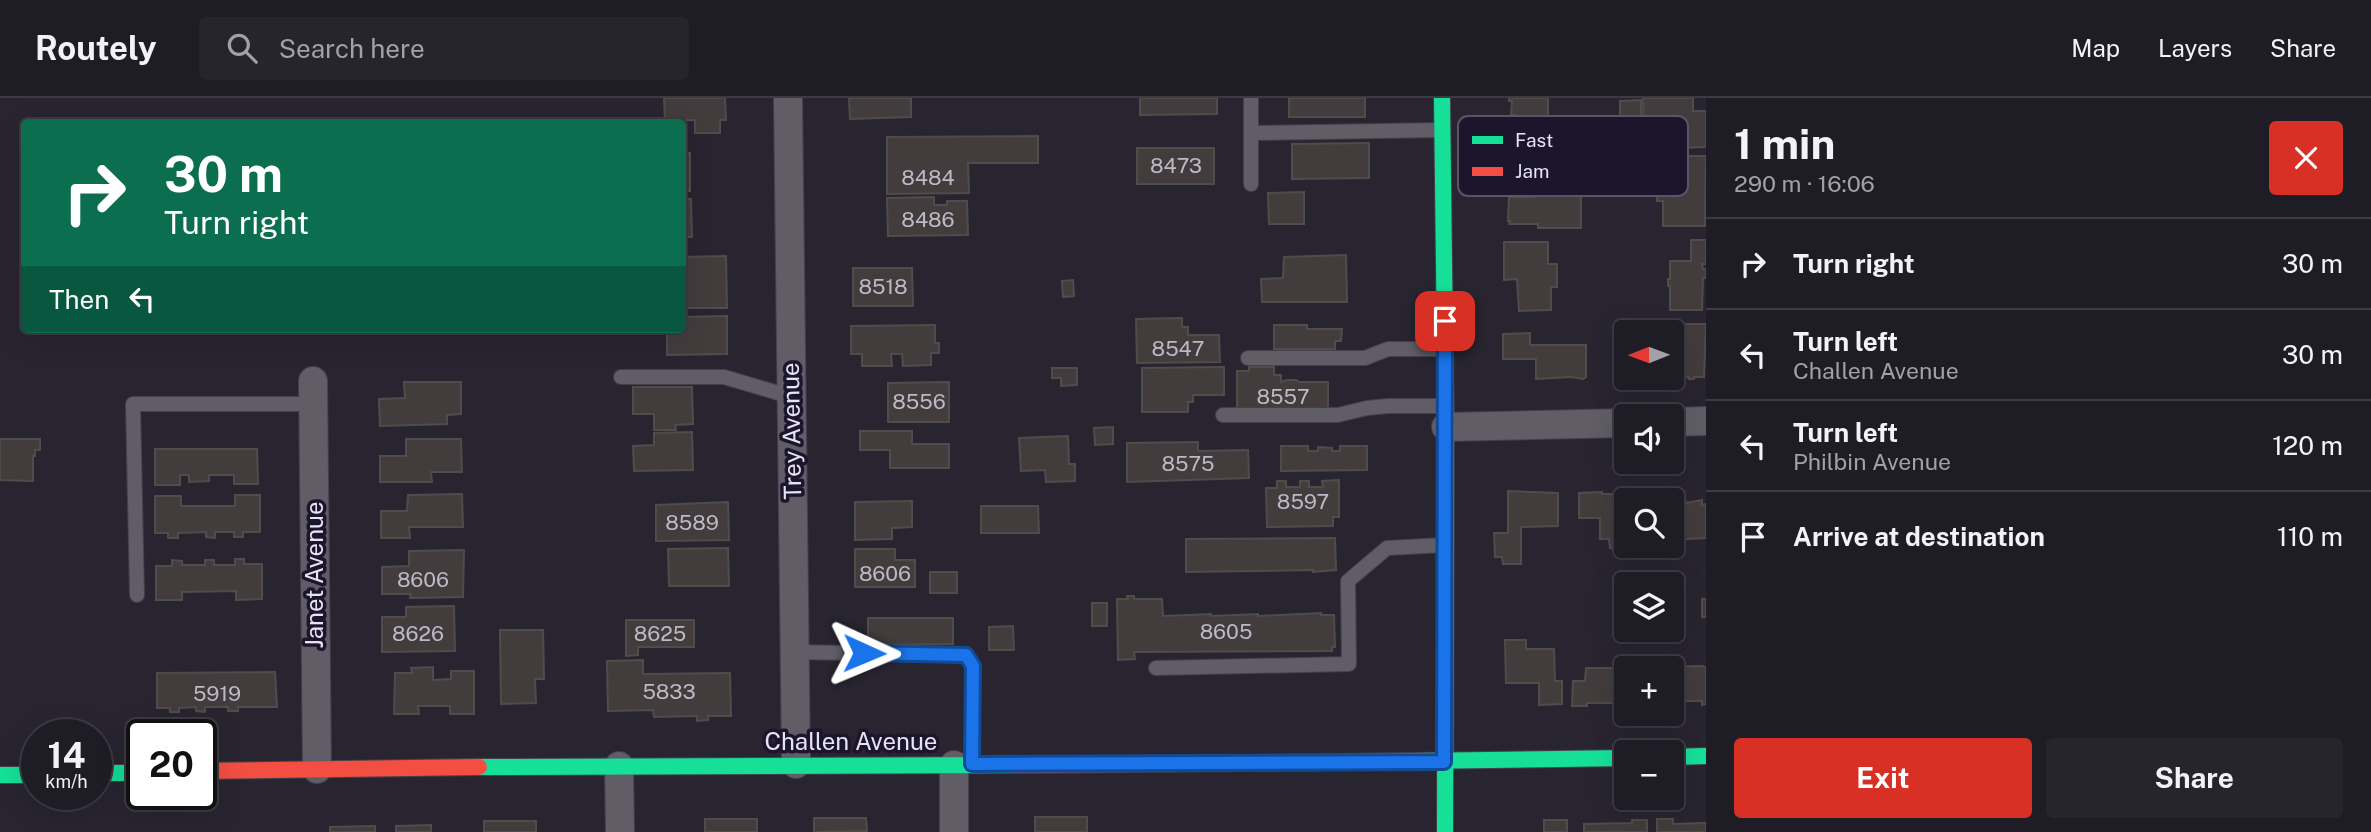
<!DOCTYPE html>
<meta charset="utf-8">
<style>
body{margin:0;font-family:"Public Sans",sans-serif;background:#26252d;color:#f1f3f6;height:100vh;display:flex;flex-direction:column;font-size:26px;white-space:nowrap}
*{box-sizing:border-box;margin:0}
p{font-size:23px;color:#a1a1a7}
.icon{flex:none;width:38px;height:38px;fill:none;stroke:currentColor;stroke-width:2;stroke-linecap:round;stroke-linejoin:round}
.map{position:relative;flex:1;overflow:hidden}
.panel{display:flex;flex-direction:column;background:#1e1c25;width:665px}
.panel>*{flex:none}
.banner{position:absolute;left:21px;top:21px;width:665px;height:214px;border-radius:7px;box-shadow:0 7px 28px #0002,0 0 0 2px #3c3a42;background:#0b6e4f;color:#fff;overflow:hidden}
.needle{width:46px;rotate:269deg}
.buttons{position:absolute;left:1614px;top:222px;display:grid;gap:14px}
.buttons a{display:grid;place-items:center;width:70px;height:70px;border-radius:7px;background:#1e1c25;box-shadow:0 7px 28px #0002,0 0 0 2px #3c3a42;font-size:35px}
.speed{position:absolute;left:21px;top:621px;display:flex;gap:14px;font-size:35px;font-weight:700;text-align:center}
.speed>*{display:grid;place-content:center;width:91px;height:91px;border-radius:50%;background:#1e1c25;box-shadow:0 7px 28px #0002,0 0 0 2px #3c3a42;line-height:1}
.speed small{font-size:18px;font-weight:400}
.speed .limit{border:4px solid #111;border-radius:10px;background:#fff;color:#111}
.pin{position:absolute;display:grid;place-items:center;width:60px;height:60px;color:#fff;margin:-30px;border-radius:14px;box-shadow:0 4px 10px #0006}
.me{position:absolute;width:77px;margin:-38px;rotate:91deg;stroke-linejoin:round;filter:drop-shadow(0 0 5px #0008)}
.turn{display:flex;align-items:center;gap:24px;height:147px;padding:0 28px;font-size:32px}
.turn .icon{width:91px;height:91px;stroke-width:2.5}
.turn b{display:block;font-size:49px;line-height:60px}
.then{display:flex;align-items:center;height:66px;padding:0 28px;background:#0003;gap:14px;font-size:26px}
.round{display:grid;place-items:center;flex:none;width:74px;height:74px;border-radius:7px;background:#26252d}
.overview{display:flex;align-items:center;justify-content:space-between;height:119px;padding:0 28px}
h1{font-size:42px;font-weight:700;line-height:52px}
.cta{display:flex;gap:14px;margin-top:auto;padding:14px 28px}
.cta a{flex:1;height:80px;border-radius:7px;background:#d93025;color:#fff;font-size:28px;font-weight:700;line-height:80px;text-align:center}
.cta a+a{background:#26252d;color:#f1f3f6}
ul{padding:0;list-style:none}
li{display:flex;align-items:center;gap:21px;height:91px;padding:0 28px;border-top:2px solid #3c3a42}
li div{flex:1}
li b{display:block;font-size:26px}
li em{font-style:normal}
header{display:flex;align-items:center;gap:42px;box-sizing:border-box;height:98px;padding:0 35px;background:#1e1c25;border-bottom:2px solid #3c3a42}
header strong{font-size:33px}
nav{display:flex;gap:38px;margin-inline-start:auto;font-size:24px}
.search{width:490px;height:63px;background:#26252d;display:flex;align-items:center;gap:18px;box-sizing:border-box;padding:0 24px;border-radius:7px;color:#a1a1a7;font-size:26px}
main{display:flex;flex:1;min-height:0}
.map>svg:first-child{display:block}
.building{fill:#423c3d;stroke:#514c4c;stroke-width:2}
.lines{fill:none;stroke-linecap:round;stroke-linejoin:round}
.lane-casing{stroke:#44414d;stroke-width:16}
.street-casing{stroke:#44414d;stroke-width:30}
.fast-casing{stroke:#44414d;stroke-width:18}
.jam-casing{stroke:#44414d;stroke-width:18}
.lane{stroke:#605d67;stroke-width:14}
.street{stroke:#605d67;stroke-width:28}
.fast{stroke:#16e098;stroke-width:16}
.jam{stroke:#f24e42;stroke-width:16}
.route-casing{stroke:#114b97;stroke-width:18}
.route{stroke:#1a73e8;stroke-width:12}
.labels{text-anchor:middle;stroke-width:7;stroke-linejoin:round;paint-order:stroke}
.number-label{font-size:21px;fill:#bdb9c6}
.street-label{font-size:24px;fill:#e6e3f3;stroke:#1c162d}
.key{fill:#1c162d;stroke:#595468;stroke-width:2}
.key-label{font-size:19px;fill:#e6e3f3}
</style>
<header>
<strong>Routely</strong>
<div class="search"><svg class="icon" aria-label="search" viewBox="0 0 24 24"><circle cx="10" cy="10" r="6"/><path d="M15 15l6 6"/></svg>Search here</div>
<nav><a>Map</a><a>Layers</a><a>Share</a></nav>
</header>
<main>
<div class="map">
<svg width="1706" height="734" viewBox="0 0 1706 734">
<rect width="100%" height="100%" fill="#282531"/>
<path class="building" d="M664 0H725L726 22H720V35H695V22L665 23Z
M849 0H911V19L850 21Z
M1140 0H1217V16L1140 17Z
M1289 0H1365V19H1289Z
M1509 0H1548V48L1514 47 1515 17H1511L1512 3H1509Z
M1643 0H1693V13H1706V49L1679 50V37H1664V46L1644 47Z
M1641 2V27H1620V3Z
M1038 38V65H968L969 95 887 96V39Z
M1369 45V80L1292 81V46Z
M1137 50H1214V86H1137Z
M682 55H690V93H682Z
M1537 57H1569V72L1581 71V130H1538V126H1509L1510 123H1508L1509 99H1534Z
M1679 58H1706L1705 128H1663V103H1657V80H1679Z
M1304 94V126H1269L1268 95Z
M934 99V107H947V103H967L968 137 888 138 887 100Z
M682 101H691L692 139H682Z
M1691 142H1706V166H1702L1703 171H1706V180H1703L1702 212H1670V188H1668V181H1670V163H1691Z
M1504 144H1548V166H1557V189H1551V212L1519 213 1517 181 1504 182Z
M1346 157 1347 204H1262L1261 181 1283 180 1284 159Z
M726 158 727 210H682V159Z
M853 170H912L913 208H853Z
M1073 182 1074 198 1063 199 1062 183Z
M727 218V256L667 257V231H682V219Z
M1182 220V229H1188V237H1219L1220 264 1137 265 1136 221Z
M1665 226H1706L1704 279H1694V281H1689V279L1677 280 1654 281 1671 280V234H1665Z
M935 227V245H939V255H931V267L903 268 902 256H891L892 268H862V256H851V228Z
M1274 227H1307V231H1342L1341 243H1335V251H1274Z
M1530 235V247H1586V279L1583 281 1571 279 1536 281V261H1503V236Z
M1224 269V297H1193V304H1188V314H1142V270Z
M1249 269H1274V277H1281V284L1287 282H1296L1299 284H1328V313L1237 314V273H1249Z
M1052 270H1077V287L1061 288V280H1052Z
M404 284H461V316L447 317V326L380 328 379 301 405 300Z
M949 284V324H888V285Z
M633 289H692L693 326 675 327 676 332H654V316H633Z
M1113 329V346L1095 347 1094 330Z
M860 333H912V346H949V370H890V352H860Z
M692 334 693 372 634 373 633 348 654 347V335Z
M1068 338 1069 366H1075V383L1046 384 1045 372 1021 373 1019 340Z
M0 341H40V352H35V358H33V383L0 382Z
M406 341H461L462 374H431L432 384H380V358H406Z
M1198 344V353L1248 352 1249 380 1127 384V345Z
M1281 348H1308V353H1318V349L1332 350V353H1340V348H1367V372L1281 373Z
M155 351H257L258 386H234V377H209V383L189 384V377H180V387H155Z
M1339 382V419H1333V428L1267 429 1266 390H1277V383H1286V389H1300V383H1309V389H1323L1322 383Z
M1508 393 1558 395V428L1521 429V466H1503L1502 459H1495L1494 435H1508Z
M1684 393 1686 405 1702 402V407L1706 406V440L1671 442V402H1664L1663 396Z
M1602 394V396H1618L1617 408H1626L1627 451 1610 450 1609 441H1600V420H1579V395Z
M462 396 463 429H409L410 440H381V413H407L408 397Z
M235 397H260V434H243V439H234V434H215V440L206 439V434L178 435V440H168V435H155V398H181V408H235Z
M912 403V429L892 430V441L855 442V404Z
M728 404 729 442 656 443V407Z
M981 408H1038L1039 435H981Z
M1335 440 1336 472 1313 474V472L1186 474V441Z
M728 450 729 488H669L668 451Z
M855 451H895V462H915V489H855Z
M464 452 463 499 410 500 411 496H382V469L409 468V453Z
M235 461H244V466H262V501L236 502V493L182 494V502H156V468H172V462L182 463V467H205V462H214V467H235Z
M930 474H957V495H930Z
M1127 498H1134V501H1162L1163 518 1211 516V518L1258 516V518L1321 515V517H1334L1335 549H1332V553L1134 554 1135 561 1118 562 1117 501H1128Z
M1702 501H1706V519H1702Z
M1092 505H1107V528H1092Z
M454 508 455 553 382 554V519H406V509Z
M868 520H953V546L868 547Z
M626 522H694V549H638V557L626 558Z
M1013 528 1014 552H989V529Z
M500 532H543L544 581H535L536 605 501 606Z
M1505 542H1526V551H1554L1555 583H1562V606L1539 607V585H1506Z
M643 562V576L730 575 731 618H708V622L697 623V618L654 619 653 612 608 613 607 563Z
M1703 568 1706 570V606L1702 607V603H1671V570H1653V569Z
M433 569V582L451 581V573H474V616H450V608H418L419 616H394L395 575H412L411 570Z
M1586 570H1636H1626V605H1587V608H1572L1573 583H1585Z
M275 574 277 609H238V613H228V609H205V614L196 613V609L179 610V614H170V610H157V575Z
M1035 719H1087V734H1037L1035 733Z
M814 720H866L867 733 814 734Z
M705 721H757V734H705Z
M1657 721H1673V726L1706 725V734H1657Z
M1544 722H1567V734H1544Z
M1632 722H1647V734H1584V726L1632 725Z
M484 723H536V734H484Z
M431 727V734H396V728Z
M375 728V734H330V729Z"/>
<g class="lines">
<defs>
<path id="lane" d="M1251 0V86
M1251 35 1441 32
M1248 260H1365L1388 251H1444
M621 279H724L792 299
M1223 317H1338L1367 310 1388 308H1444
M137 497 133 306H314
M794 554 966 557 973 568 972 665
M1156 570 1349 566 1348 483 1387 450 1444 447"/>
<path id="street" d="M788 0 796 666
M313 283 317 671
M1671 324 1706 323
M1446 329 1626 325
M954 667V734
M619 668 620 734"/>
<path id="fast" d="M1442 0 1446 329 1445 734
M1671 659 1706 658
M1341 664 1626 660
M479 669 1013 667
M96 675H142
M0 677H37"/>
<path id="jam" d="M1013 667 1341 664
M201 673 479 669"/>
</defs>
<use href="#lane" class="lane-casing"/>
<use href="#street" class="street-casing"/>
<use href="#fast" class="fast-casing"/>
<use href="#jam" class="jam-casing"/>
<use href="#lane" class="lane"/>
<use href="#street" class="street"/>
<use href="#fast" class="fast"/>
<use href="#jam" class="jam"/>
</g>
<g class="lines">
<defs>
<path id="route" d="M864 555 966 557 973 568 972 666 1444 664 1445 223"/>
</defs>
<use href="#route" class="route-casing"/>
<use href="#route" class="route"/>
</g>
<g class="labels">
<g class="number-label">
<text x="1176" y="75">8473</text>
<text x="928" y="87">8484</text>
<text x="928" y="129">8486</text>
<text x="883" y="196">8518</text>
<text x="1178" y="258">8547</text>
<text x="1283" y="306">8557</text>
<text x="919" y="311">8556</text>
<text x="1188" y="373">8575</text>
<text x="1303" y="411">8597</text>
<text x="692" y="432">8589</text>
<text x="885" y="483">8606</text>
<text x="423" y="489">8606</text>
<text x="1226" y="541">8605</text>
<text x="418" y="543">8626</text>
<text x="660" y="543">8625</text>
<text x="669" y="601">5833</text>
<text x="217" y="603">5919</text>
</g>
<g class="street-label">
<text transform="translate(792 333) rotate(-91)" y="8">Trey Avenue</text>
<text transform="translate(315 477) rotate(-90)" y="8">Janet Avenue</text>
<text x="851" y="652">Challen Avenue</text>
</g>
</g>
<rect x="1458" y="18" width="230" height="80" rx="10" class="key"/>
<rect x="1472" y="38" width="31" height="8" fill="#16e098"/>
<rect x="1472" y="69" width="31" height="9" fill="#f24e42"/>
<g class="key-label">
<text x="1515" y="49">Fast</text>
<text x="1515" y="80">Jam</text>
</g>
</svg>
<div class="buttons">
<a><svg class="needle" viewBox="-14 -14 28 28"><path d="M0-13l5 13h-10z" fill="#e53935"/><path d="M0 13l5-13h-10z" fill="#a1a1a7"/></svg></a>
<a><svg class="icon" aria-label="sound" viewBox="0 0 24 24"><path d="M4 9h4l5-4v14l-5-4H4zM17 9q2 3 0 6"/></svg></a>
<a><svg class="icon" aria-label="search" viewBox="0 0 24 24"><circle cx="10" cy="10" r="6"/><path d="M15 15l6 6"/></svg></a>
<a><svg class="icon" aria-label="layers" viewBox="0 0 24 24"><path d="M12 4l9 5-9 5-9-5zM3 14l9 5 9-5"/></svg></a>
<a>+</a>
<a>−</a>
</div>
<div class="speed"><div>14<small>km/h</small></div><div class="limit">20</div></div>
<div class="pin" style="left:1445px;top:223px;background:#d93025"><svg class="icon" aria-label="arrive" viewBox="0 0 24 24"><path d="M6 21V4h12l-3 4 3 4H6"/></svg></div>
<svg class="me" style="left:864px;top:555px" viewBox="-20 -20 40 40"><path d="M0-17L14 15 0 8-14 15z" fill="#1a73e8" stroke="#fff" stroke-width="4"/></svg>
<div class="banner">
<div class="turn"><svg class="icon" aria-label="right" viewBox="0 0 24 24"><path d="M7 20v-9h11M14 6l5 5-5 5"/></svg><div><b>30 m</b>Turn right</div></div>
<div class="then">Then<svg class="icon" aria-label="left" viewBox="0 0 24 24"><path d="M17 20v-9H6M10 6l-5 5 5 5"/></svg></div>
</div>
</div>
<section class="panel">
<div class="overview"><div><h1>1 min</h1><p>290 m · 16:06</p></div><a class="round" style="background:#d93025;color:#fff"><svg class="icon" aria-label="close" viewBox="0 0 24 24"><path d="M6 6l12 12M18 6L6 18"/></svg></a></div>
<ul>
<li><svg class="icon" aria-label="right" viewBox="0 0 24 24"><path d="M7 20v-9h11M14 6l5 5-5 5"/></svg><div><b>Turn right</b></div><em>30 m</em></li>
<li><svg class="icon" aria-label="left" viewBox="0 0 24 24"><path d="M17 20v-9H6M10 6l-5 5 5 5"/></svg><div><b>Turn left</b><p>Challen Avenue</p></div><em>30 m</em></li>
<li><svg class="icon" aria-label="left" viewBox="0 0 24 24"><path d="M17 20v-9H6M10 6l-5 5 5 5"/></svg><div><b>Turn left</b><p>Philbin Avenue</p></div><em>120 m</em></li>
<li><svg class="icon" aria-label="arrive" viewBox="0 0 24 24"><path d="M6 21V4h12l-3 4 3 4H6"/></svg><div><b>Arrive at destination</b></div><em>110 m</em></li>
</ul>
<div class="cta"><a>Exit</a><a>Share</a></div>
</section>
</main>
